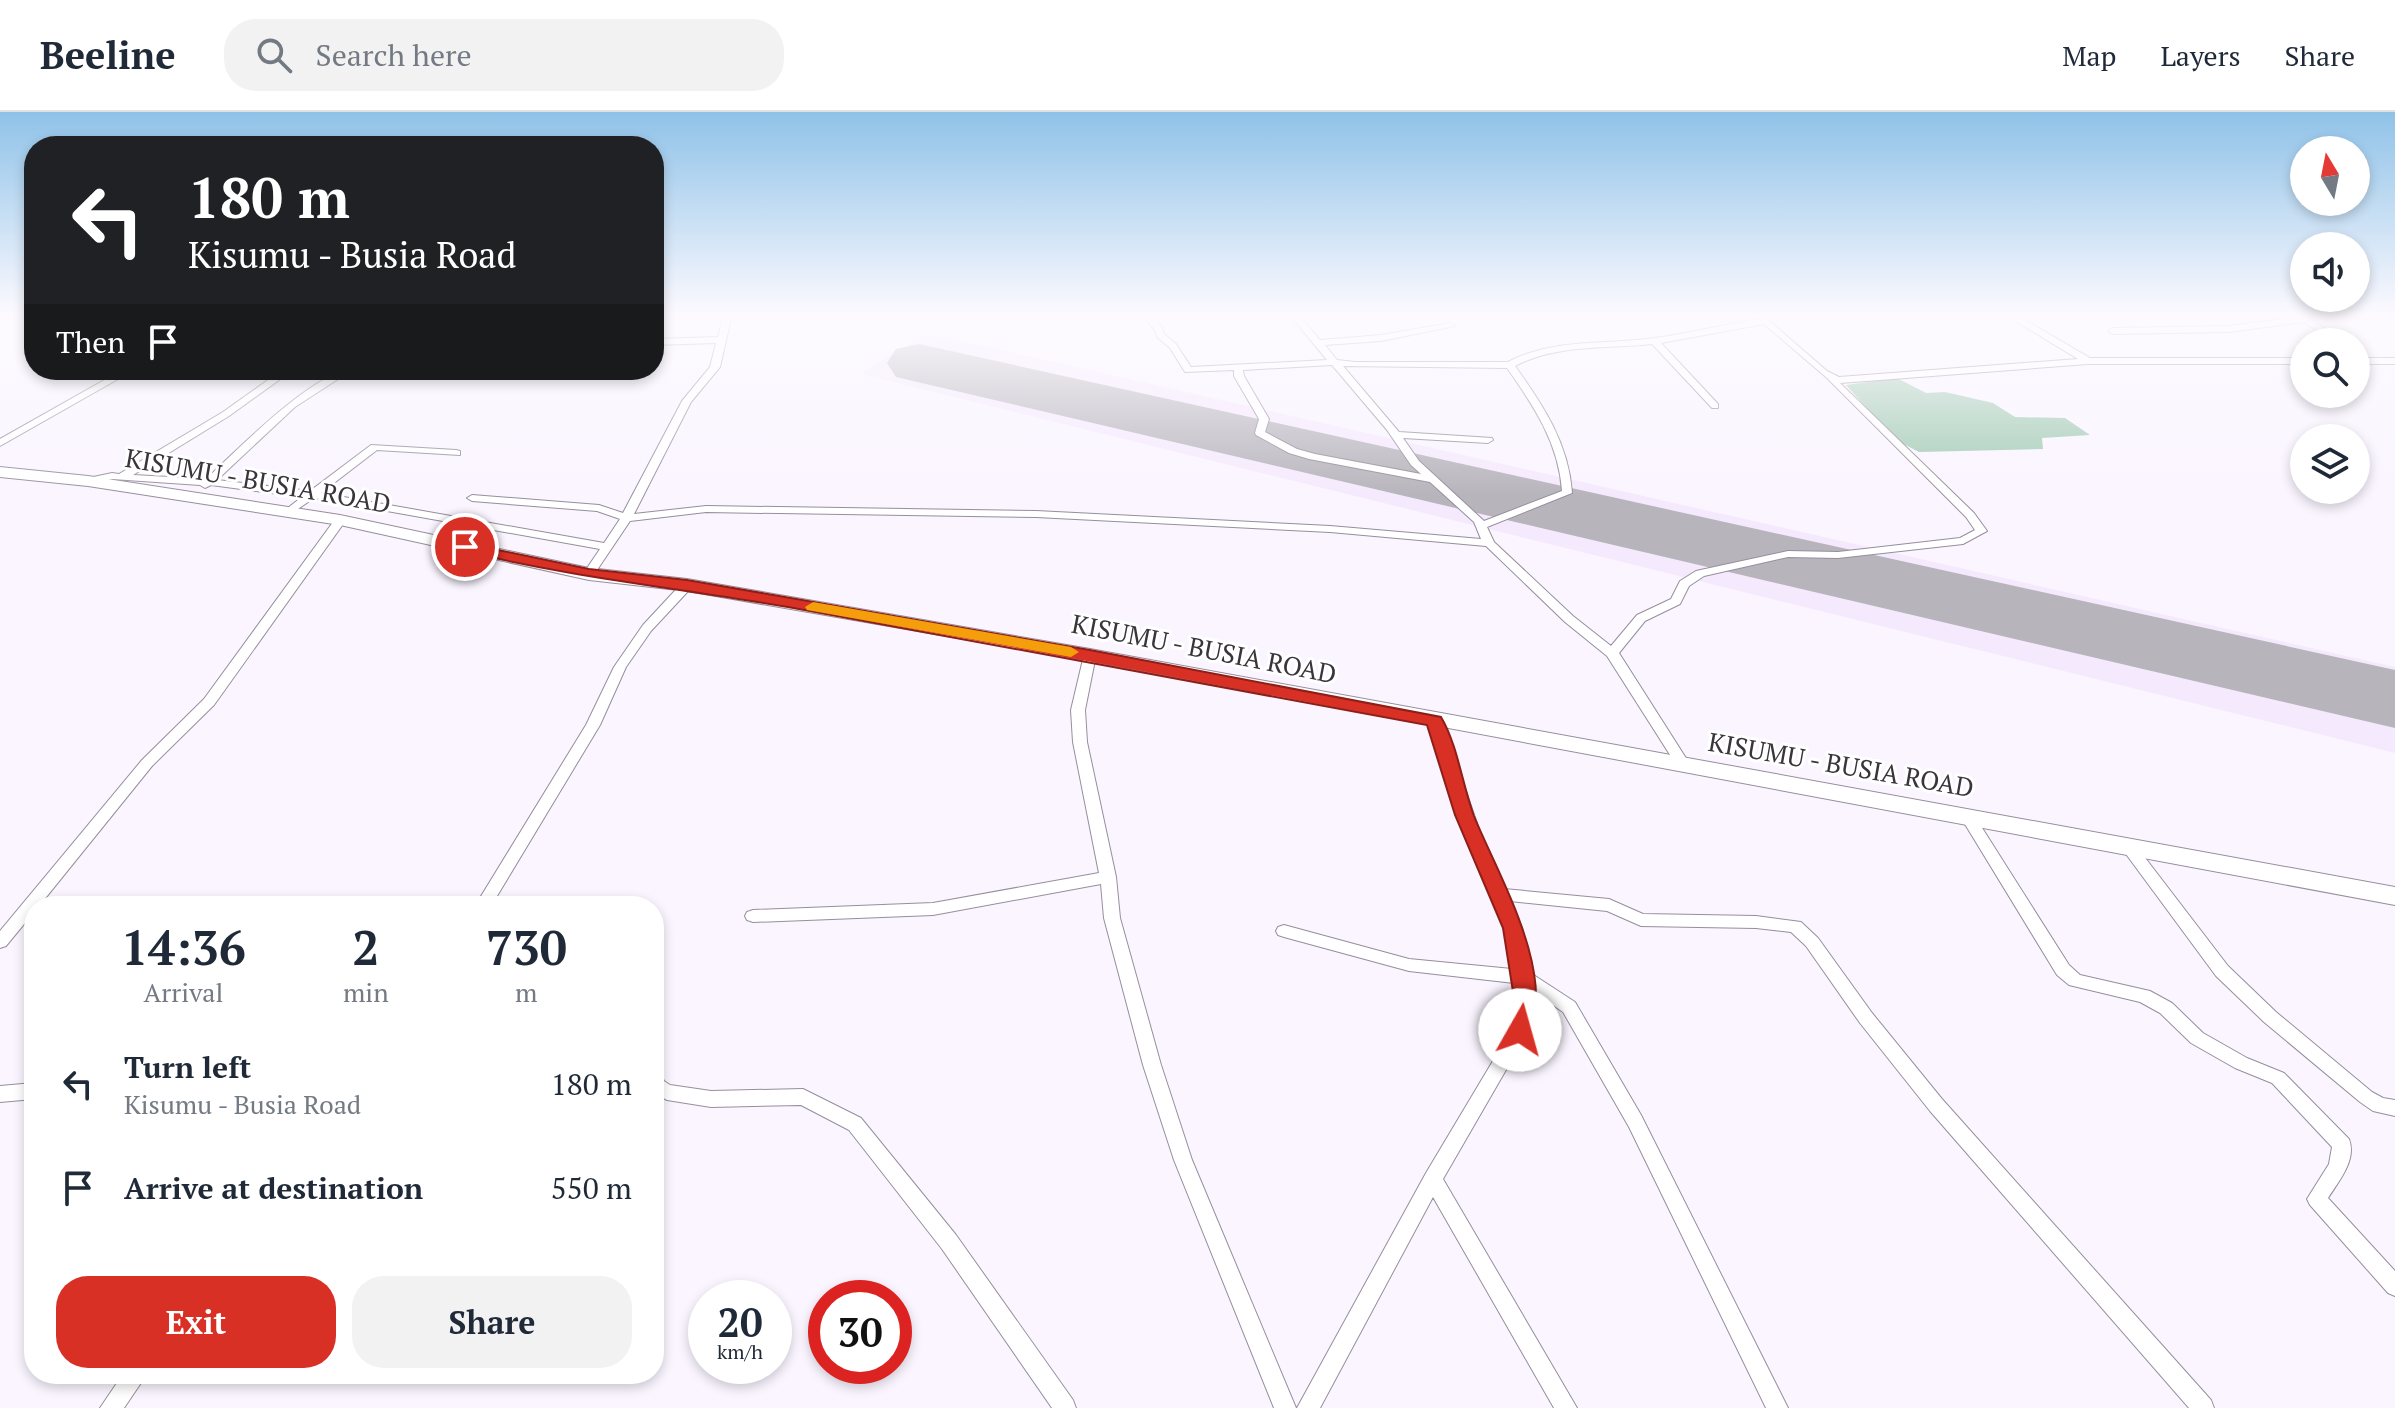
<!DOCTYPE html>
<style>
body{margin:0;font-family:"PT Serif",serif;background:#f2f2f3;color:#1f2937;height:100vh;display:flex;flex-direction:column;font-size:30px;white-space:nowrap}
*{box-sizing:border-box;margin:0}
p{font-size:26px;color:#747a83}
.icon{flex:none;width:44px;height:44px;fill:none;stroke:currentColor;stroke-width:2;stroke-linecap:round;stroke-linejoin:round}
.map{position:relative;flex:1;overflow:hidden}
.side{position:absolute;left:24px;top:784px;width:640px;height:488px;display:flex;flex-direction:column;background:#fff;border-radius:32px;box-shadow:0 4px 12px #0003}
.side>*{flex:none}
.banner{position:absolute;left:24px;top:24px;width:640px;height:244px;border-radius:32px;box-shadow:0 4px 12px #0003;background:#202124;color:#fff;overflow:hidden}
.needle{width:52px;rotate:350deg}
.controls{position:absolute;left:2290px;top:24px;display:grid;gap:16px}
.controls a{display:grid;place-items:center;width:80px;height:80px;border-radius:50%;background:#fff;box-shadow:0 4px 12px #0003;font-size:40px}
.speed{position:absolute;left:688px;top:1168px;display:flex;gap:16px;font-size:40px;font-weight:700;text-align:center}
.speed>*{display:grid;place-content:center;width:104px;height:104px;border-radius:50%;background:#fff;box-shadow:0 4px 12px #0003;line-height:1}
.speed small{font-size:20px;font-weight:400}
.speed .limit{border:12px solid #d22;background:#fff;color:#111}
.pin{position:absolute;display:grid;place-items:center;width:68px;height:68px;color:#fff;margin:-34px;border:4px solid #fff;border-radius:50%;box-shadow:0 2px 8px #0007}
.me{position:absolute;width:88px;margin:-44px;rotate:7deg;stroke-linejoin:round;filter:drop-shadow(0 0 6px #0008)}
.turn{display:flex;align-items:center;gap:28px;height:168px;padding:0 32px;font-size:36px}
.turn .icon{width:104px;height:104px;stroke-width:2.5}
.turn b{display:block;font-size:56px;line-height:68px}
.then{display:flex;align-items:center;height:76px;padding:0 32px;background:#0003;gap:16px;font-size:30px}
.eta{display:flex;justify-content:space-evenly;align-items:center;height:136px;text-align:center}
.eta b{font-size:48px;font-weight:700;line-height:56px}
.cta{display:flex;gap:16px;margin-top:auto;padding:16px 32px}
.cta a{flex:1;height:92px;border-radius:32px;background:#d93025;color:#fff;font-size:32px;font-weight:700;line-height:92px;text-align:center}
.cta a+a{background:#f2f2f3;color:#1f2937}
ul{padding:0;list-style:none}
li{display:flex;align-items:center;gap:24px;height:104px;padding:0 32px}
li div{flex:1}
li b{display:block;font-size:30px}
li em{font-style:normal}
header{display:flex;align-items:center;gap:48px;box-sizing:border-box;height:112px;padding:0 40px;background:#fff;border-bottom:2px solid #e0e1e3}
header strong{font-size:38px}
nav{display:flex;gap:44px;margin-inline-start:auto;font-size:28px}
.search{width:560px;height:72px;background:#f2f2f3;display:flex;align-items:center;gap:20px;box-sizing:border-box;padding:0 28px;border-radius:32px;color:#747a83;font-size:30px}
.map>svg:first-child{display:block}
.built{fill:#f5eafd}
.forest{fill:#a2cbb4}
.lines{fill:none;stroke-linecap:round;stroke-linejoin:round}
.runway{fill:#b8b4bc;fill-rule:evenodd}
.minor-casing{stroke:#978e9d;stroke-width:2}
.trunk-casing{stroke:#978e9d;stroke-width:2}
.minor{fill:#fff;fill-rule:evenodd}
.trunk{fill:#fff;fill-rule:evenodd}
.route{fill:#d93025;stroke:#8d1f18;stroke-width:2}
.slow{fill:#f59e0b}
.labels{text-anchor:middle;stroke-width:6;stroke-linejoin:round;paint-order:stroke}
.street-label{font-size:26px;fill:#39353b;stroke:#fff}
</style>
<header>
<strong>Beeline</strong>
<div class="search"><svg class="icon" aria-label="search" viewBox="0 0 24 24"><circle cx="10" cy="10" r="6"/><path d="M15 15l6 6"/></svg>Search here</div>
<nav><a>Map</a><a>Layers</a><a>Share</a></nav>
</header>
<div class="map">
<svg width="2395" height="1296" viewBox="0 0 2395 1296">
<rect width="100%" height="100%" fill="#faf5ff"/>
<path class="built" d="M927 221 2395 555V641L861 262Z"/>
<path class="forest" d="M1897 266 1926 281 1945 280 1993 291 2015 305 2065 306 2090 323 2042 326 2043 337 1919 340 1896 328 1846 273Z"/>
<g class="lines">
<path class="runway" d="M919 232 2395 558V616L896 265 887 251 896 237Z"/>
<defs>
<path id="minor" d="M724 202H732L720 255 691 290 634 402 706 394 1036 399 1330 414 1481 427 1474 410 1430 370 1309 347 1289 341 1256 323 1255 321 1259 307 1234 264V258L1185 260 1170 236 1157 225 1155 218 1141 202H1150L1162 215 1164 222 1176 232 1191 255 1327 248 1289 202H1298L1320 228 1381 223 1451 211 1455 214 1381 229 1325 233 1337 248 1355 250H1508C1553 226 1606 233 1655 226 1692 221 1729 211 1766 206L1827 259 1839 265 2078 247 2004 202H2015L2090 246H2304V252H2088L1840 271 1974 401 1987 419 1963 432 1838 446 1788 445 1704 464 1689 474 1680 492 1645 509 1619 541 1691 654 1684 659 1679 657 1607 544 1565 510 1486 434 1330 420 1036 405 706 400 630 409 593 464 589 466 583 462 600 437 314 386 289 403 285 402V398L302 385 211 373 205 376 200 373 112 367 88 372 83 369 84 367 112 361 119 362 223 300 282 258H293L229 304 133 363 206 367C235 340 315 258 352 258L295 295 217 368 310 379 371 333 456 338 460 339V343L377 338 321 381 604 431 620 407 597 399 472 389 467 386 472 383 599 393 623 401 682 289 710 255 716 231 654 233V227L718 225ZM1764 212 1827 266 1966 405 1975 418 1960 426 1838 440 1788 439 1696 459 1680 469 1671 487 1637 503 1611 534 1573 504 1494 430 1487 415 1572 381C1569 332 1543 293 1515 254 1556 232 1607 237 1652 232L1712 296H1718V292L1661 231ZM1332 253 1387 318 1411 353 1421 362 1315 342 1297 337 1265 320 1269 307 1244 264 1243 258ZM1343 254 1507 256C1534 294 1559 332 1562 379L1484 409 1419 349 1403 326 1488 331 1493 328 1492 326 1399 320Z
M2304 204 2347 230H2337L2303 210 2229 220 2112 222 2108 219 2112 216 2229 214Z
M2356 246H2395V252H2356Z
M122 258H134L0 334V327Z
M340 405 346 408 214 593 152 654 39 794H34V800L6 834 0 836V819L142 648 204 587 336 406Z
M687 469 693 473 691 476 651 519 626 555 600 613 491 794H475L586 613 614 555 643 513 683 470Z
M1090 539 1096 543 1085 598 1087 630 1116 765 1120 806 1161 953 1192 1048 1296 1296H1274L1174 1048 1143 953 1104 806 1101 772 933 803 753 810 747 808 745 804 747 800 753 798 933 791 1099 761 1073 630 1071 598 1084 543Z
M1435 605 1442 609 1484 732 1504 777 1609 787 1643 802 1756 804 1801 810 1818 826 1872 901 1942 987 2211 1288 2214 1296H2189L1930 999 1860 911 1806 834 1791 820 1756 816 1641 814 1607 799 1510 789 1522 816 1529 860 1575 890 1641 1003 1788 1296H1766L1629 1015 1563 900 1532 879 1529 918 1443 1067 1577 1296H1554L1433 1085 1320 1296H1297L1426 1061 1512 917 1517 886 1514 871 1409 859 1284 825 1278 823 1276 819 1278 815 1284 813 1409 847 1512 857 1506 816 1468 732 1428 609Z
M1967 699 1972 700 2069 853 2080 863 2150 879 2172 891 2203 921 2247 946 2284 961 2349 1027C2357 1048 2339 1069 2328 1086L2395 1159V1184L2388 1181 2310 1093 2307 1087 2329 1052 2332 1035 2272 971 2235 956 2191 931 2160 901 2140 890 2069 873 2057 863 1960 704Z
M2128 729 2133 730 2228 854 2276 900 2372 980 2383 986 2395 988V1004L2373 999 2360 990 2264 910 2216 864 2123 738 2120 734 2123 730Z
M654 959 660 962 664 969 670 973 711 979 803 977 861 1006 956 1123 1073 1288 1076 1296H1052L942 1137 849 1018 801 993 711 995 667 988 654 981Z
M34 971V987L0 990V974Z
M123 1262H147L124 1296H100Z"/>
<path id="trunk" d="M0 355 88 364 340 403 589 456 687 467 1090 537 2395 775V793L1090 549 687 479 589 468 340 413 88 374 0 365Z"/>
</defs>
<use href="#minor" class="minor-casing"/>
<use href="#trunk" class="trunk-casing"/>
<use href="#minor" class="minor"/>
<use href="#trunk" class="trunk"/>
</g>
<linearGradient id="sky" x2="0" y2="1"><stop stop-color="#8fc2e8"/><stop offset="0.53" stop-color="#fdfaff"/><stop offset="1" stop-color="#fdfaff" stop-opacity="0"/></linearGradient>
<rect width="2395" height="384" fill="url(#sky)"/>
<path class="route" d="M465 431 589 457 687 468 1090 538 1441 605C1458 634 1462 672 1474 704 1497 761 1558 863 1528 924L1520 927 1512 924 1509 918 1514 886 1503 816 1455 703 1427 613C1215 572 1002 533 788 495 678 476 569 465 460 438L457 435Z"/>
<path class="slow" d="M813 490 1071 535 1079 540 1071 545 807 498 805 495Z"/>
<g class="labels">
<g class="street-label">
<text transform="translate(258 369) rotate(10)" y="9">KISUMU - BUSIA ROAD</text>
<text transform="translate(1204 537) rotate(11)" y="9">KISUMU - BUSIA ROAD</text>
<text transform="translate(1841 653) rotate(10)" y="9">KISUMU - BUSIA ROAD</text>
</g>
</g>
</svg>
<div class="controls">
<a><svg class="needle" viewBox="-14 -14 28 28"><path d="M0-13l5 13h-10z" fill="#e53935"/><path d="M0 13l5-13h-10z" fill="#747a83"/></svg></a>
<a><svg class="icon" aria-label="sound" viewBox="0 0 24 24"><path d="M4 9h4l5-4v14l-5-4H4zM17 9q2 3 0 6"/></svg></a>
<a><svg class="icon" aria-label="search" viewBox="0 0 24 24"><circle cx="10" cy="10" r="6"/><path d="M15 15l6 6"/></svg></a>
<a><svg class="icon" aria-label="layers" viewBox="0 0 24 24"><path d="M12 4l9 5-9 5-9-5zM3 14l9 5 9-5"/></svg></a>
</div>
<div class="speed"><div>20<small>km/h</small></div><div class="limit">30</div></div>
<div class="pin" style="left:465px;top:435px;background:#d93025"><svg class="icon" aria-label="arrive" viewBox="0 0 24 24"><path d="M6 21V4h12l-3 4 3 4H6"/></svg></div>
<svg class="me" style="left:1520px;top:918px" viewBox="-20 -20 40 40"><circle r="19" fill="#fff"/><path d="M0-13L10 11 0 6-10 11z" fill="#d93025"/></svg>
<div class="banner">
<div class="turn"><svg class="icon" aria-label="left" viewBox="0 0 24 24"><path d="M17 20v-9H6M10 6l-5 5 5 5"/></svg><div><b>180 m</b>Kisumu - Busia Road</div></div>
<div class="then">Then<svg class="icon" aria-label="arrive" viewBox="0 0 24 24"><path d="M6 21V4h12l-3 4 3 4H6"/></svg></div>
</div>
<section class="side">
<div class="eta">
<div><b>14:36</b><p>Arrival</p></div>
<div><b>2</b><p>min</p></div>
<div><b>730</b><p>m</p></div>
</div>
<ul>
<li><svg class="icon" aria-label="left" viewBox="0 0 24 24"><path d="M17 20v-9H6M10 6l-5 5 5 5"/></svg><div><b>Turn left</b><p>Kisumu - Busia Road</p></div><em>180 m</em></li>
<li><svg class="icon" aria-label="arrive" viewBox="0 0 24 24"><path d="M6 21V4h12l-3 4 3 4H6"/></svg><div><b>Arrive at destination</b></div><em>550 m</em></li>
</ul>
<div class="cta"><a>Exit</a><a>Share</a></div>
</section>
</div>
